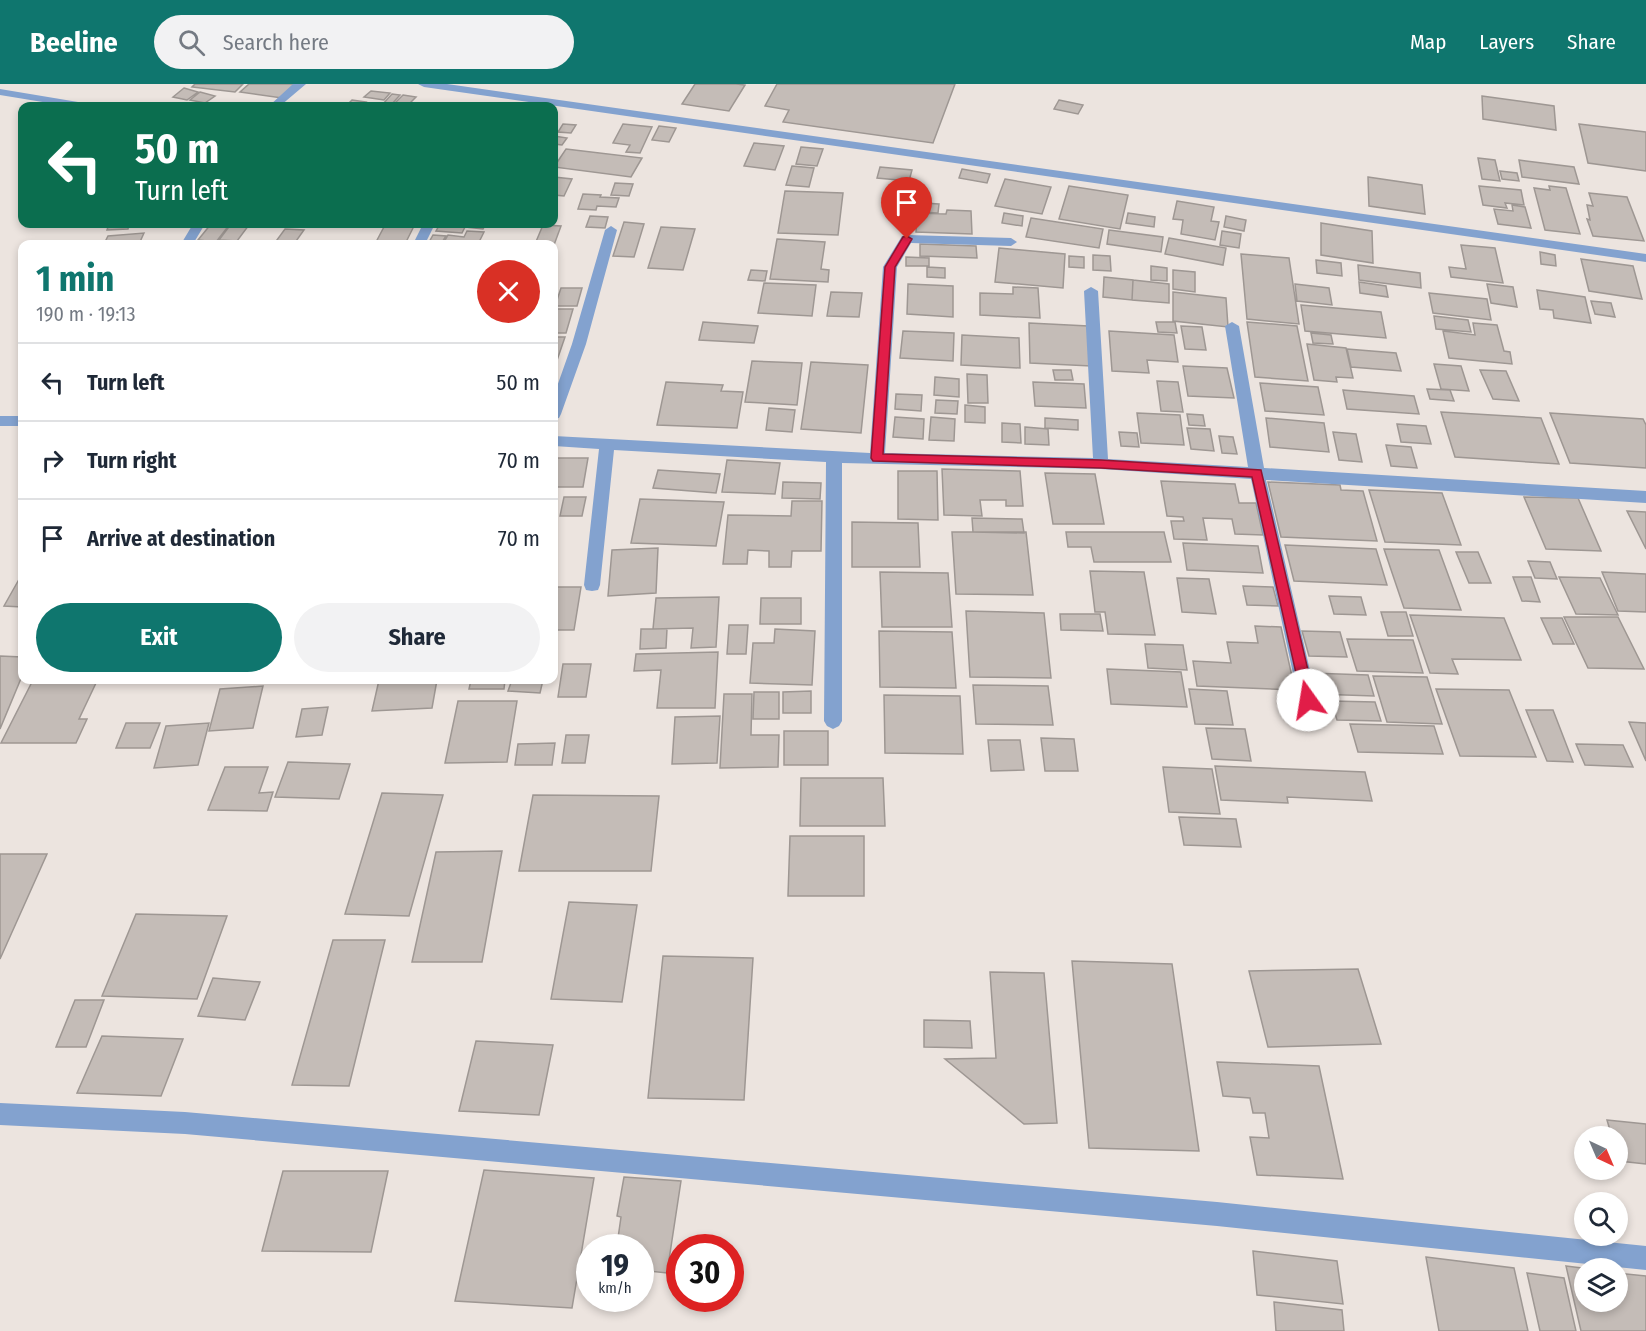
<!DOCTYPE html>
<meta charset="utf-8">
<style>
body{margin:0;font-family:"Fira Sans Condensed",sans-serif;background:#f2f2f3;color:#1f2937;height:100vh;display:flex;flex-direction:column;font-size:22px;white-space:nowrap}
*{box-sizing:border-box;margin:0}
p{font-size:20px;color:#747a83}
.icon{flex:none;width:33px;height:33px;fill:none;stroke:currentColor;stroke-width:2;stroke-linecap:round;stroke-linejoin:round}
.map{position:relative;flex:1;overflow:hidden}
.sheet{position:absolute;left:18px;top:156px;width:540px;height:444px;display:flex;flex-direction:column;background:#fff;border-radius:12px;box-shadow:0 3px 9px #0003}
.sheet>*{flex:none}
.top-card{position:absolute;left:18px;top:18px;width:540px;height:126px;border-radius:12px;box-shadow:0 3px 9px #0003;background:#0b6e4f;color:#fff;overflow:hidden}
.needle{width:39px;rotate:136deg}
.tools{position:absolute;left:1574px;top:1042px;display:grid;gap:12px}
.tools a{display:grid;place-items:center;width:54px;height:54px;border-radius:50%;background:#fff;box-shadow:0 3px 9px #0003;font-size:30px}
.speed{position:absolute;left:576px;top:1150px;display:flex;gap:12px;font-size:30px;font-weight:700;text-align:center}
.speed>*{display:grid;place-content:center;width:78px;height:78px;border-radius:50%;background:#fff;box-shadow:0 3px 9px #0003;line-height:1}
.speed small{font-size:15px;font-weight:400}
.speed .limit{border:9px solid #d22;background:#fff;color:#111}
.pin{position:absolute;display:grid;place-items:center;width:51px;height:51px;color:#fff;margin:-62px -26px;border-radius:50% 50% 50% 0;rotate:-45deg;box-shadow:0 0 6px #0007}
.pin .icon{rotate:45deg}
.me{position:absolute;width:66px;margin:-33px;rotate:347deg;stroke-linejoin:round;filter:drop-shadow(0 0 4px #0008)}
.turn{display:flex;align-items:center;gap:21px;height:126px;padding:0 18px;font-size:27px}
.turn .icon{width:78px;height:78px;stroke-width:2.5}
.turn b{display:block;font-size:42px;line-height:51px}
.round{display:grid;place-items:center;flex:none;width:63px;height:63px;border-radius:32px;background:#f2f2f3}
.headline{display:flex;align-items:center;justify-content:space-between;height:102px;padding:0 18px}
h1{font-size:36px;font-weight:700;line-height:45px;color:#0f766e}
.cta{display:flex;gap:12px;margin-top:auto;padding:12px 18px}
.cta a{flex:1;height:69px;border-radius:36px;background:#0f766e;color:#fff;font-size:24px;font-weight:700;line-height:69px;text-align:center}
.cta a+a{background:#f2f2f3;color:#1f2937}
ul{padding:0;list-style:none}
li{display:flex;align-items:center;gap:18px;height:78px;padding:0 18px;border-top:2px solid #e0e1e3}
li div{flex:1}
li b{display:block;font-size:22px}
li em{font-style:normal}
header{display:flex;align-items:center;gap:36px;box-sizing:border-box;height:84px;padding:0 30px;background:#0f766e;color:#fff}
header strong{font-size:28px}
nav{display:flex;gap:33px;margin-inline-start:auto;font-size:21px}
.search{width:420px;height:54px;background:#f2f2f3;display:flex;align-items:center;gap:15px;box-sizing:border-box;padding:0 21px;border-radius:33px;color:#747a83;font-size:22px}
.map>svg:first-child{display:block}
.building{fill:#c4bcb7;stroke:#9e9793;stroke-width:1.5}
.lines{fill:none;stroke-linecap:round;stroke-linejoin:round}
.lane{fill:#83a2cf;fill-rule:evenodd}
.street{fill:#83a2cf;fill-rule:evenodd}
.route{fill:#e11d48;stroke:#92132f;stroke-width:1.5}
</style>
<header>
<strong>Beeline</strong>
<div class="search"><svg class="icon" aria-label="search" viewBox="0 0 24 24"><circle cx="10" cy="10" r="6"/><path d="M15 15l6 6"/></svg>Search here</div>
<nav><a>Map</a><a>Layers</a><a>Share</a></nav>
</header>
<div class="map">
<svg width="1646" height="1247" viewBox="0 0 1646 1247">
<rect width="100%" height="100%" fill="#ece4df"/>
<path class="building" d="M195 0H243L235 8 192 3Z
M249 0H297L282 14 240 8Z
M695 0H736L745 1 729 27 682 20Z
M777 0H955L933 59 783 38 789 26 765 22Z
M184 4 198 8 187 16 173 13Z
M371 7 390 9 384 16 364 13Z
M200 8 215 12 205 19 190 16Z
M392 10 400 11 391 21 383 20Z
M403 11 416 13 407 22H392Z
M1482 12 1554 22 1556 46 1483 35Z
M352 16 366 18 362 22H346Z
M1059 16 1083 21 1078 30 1054 25Z
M563 40 576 41 571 49 558 48Z
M623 40 652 43 640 69 626 68 630 61 613 59Z
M1579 40 1646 48V87L1588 79Z
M659 42 676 44 669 58 652 56Z
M554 52 567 54 562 61 554 60Z
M754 59 784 62 775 86 744 82Z
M801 63 823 65 817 82 796 80Z
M566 65 642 74 631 93 554 83Z
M1478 74 1495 76 1500 97 1482 95Z
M1519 76 1574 83 1579 100 1522 93Z
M792 82 814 84 809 103 786 101Z
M880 83 912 86 909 97 877 94Z
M962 85 990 90 987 99 959 94Z
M1500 87 1517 89 1519 97 1502 95Z
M554 93 572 95 564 112 554 111Z
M1368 93 1422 101 1425 130 1369 122Z
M1005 95 1051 103 1042 130 995 122Z
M615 99 633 100 629 112 611 111Z
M1069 102 1128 111 1120 145 1059 135Z
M1479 102 1521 106 1524 121 1505 119 1507 124 1483 121Z
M1549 102 1566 104 1580 150 1545 146 1534 104 1550 106Z
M785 107 843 109 838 151 778 149Z
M1589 109 1627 113 1644 157 1593 152 1587 135 1590 136 1587 121 1593 122Z
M583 110 601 111 600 113 619 114 616 123 597 122 596 126 578 125Z
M1177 117 1214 123 1211 137 1219 138 1215 156 1181 150 1183 136 1173 135Z
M906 118 939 120 938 129 905 127Z
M1512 121 1525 123 1531 144 1498 140 1494 125 1513 127Z
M947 126 971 127 972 150 916 148 917 129 946 130Z
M1004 129 1023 132 1022 142 1002 139Z
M1128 129 1155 133 1154 143 1126 139Z
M590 132 608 133 605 144 586 143Z
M1226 132 1246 136 1244 147 1224 143Z
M1031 134 1103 145 1099 164 1026 153Z
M624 138 644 140 634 173 613 172Z
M1321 139 1372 147 1373 179 1321 171Z
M109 140H129L128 145 107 146Z
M211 140H230L216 158 198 156Z
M231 140 249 141 237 157 219 156Z
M440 140H486L483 145 465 143 462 149 436 147Z
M385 141 414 142 405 160H375Z
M543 141 561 142 554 161 535 160Z
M661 143 695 145 683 186 648 184Z
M285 145 304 146 294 160H274Z
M1109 146 1163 153 1161 168 1107 160Z
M467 147 484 148 478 160H443L448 151 464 153Z
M1222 147 1241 150 1239 164 1220 161Z
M144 149 139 160H104L108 152Z
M433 151 446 152 441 160H428Z
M1169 154 1226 164 1223 181 1165 170Z
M777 155 825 158 821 185 829 186 828 198 770 195Z
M920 160 976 162 977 174 920 172Z
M1461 161 1495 164 1503 199 1451 193 1449 183 1466 185Z
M999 164 1065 170 1063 204 995 198Z
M1540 168 1555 171 1556 182 1541 180Z
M1241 170 1289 174 1299 240 1247 235Z
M1093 171 1110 172 1111 187 1093 186Z
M1069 172 1084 173V184L1069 183Z
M906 173 929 174V182H906Z
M1581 175 1633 182 1642 215 1589 207Z
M1316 176 1341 179 1342 192 1317 189Z
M1358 181 1420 189 1421 204 1359 196Z
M1151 182 1167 184V197L1151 196Z
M927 183 945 184V194L927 193Z
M751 186 767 187 765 197 748 196Z
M1173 186 1195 188V208L1173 205Z
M1104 193 1133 196 1132 216 1103 213Z
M1133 196 1169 200V219L1132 216Z
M1359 198 1386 202 1388 213 1360 209Z
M764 199 816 201 812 232 758 229Z
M908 200 953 202V233L907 230Z
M1295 200 1329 204 1332 221 1297 217Z
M1487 200 1513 203 1517 223 1491 219Z
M1013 203 1038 204 1040 234 980 231V209L1013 210Z
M561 204H582L577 222H555Z
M1537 206 1585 213 1591 239 1554 234 1553 226 1540 225Z
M831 208 862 209 859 233 827 232Z
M1173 208 1226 214 1228 243 1173 237Z
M1429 209 1487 215 1491 236 1433 229Z
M1591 217 1611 219 1615 233 1595 230Z
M1301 221 1381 228 1386 254 1305 247Z
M554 225H573L566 249H554Z
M1434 232 1468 236 1471 248 1436 245Z
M703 238 758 242 754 259 699 256Z
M1156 238H1175L1177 249 1158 248Z
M1247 238 1297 242 1308 297 1255 293Z
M1029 239 1088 242 1091 282 1030 279Z
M1473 239 1497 241 1504 267 1510 268 1512 280 1449 274 1443 247 1475 251Z
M1181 242 1202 243 1206 266 1185 265Z
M903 247 954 249 953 277 900 274Z
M1109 247 1174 251 1178 278 1147 276 1149 289 1112 287Z
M1311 249 1331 251 1333 260 1313 259Z
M962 251 1019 254 1020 284 961 281Z
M554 253H565L554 285Z
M1307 260 1346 264 1353 294 1336 293 1337 298 1314 296Z
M1347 265 1396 269 1401 287 1351 283Z
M752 277 802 279 797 321 745 318Z
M811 278 868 281 861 349 801 345Z
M1434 280 1461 282 1469 307 1441 305Z
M1183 282 1227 284 1234 314 1188 312Z
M1053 286H1071L1073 296H1055Z
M1480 286 1506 287 1519 317 1493 315Z
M967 290 987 291 988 319H968Z
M935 293 959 295V313L934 311Z
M1157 297 1178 298 1183 328 1161 327Z
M666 298 723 301 721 307 743 308 737 344 657 341Z
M1033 298 1084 300 1086 324 1035 322Z
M1260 299 1318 303 1324 331 1265 327Z
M1427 305 1450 306 1454 317 1430 315Z
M1343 306 1414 312 1419 330 1347 325Z
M896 310 922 311 921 327 895 325Z
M936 316 958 317 957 330 935 329Z
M965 321 985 323V339L965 338Z
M769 324 795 326 792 348 766 346Z
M1441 328 1541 334 1559 380 1455 373Z
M1137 329 1180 331 1184 361 1141 359Z
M1550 329 1643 335 1646 341V384L1570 379Z
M1187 330 1203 331 1205 342 1189 341Z
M895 333 924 335 923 355 893 353Z
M931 333 955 335 954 357 929 356Z
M1045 334 1078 336V346L1045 344Z
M1266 334 1324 339 1329 368 1270 363Z
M1002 339 1020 340 1021 359 1002 358Z
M1397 340 1426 342 1431 360 1401 358Z
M1025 343 1048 345 1049 361 1025 360Z
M1187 344 1210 345 1214 367 1191 365Z
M1119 348 1137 349 1139 363 1121 362Z
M1333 348 1356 350 1362 378 1339 376Z
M1219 352 1233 353 1237 370 1222 369Z
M1386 361 1411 363 1417 384 1391 382Z
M554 374H588L583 403H554Z
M727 376 780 379 775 410 722 408Z
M942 385 1020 387 1023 422H1006V416H980L982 432 944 431Z
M658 386 720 390 716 409 653 404Z
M898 387H937L938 436 898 435Z
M1045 389 1095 390 1104 440H1053Z
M1161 397 1235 400 1239 419H1256L1263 451 1235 450 1232 435 1203 434 1207 456 1174 455 1171 437H1184L1183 433 1167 432Z
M783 398 821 399 820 415 782 414Z
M1268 398 1340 401 1341 406 1363 407 1377 457 1281 453Z
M1369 406 1442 409 1461 461 1385 458Z
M564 413H586L582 432H560Z
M1524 413 1578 414 1601 467 1546 465Z
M640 415 724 418 716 462 631 459Z
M792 417H822L821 467H792L791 483H769V467L748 466 747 480H723L728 431 791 432Z
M1627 427 1646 428V465Z
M972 434 1022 435 1024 449 973 448Z
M852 438 918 439 920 483H852Z
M952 448H1026L1033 511 956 510Z
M1066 448H1164L1171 478H1094L1091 463H1068Z
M1183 459 1258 462 1263 489 1187 486Z
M1285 461 1376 465 1387 501 1294 497Z
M658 464 656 509 608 512 612 466Z
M1384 465 1439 466 1461 526 1404 524Z
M1456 468H1478L1491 499H1469Z
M1528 477 1550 478 1557 495 1535 494Z
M1090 487 1144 488 1155 551 1108 550 1105 528H1095Z
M880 488 948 489 952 543H882Z
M1602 488 1646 490V528L1618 527Z
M22 490V523L4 522Z
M1513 493H1531L1540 518 1522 517Z
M1559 493 1600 494 1618 531 1576 530Z
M1177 494 1209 495 1216 530 1182 528Z
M1243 502 1273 503 1278 522 1247 521Z
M554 503H581L574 546H554Z
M1329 512 1361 513 1366 531 1334 530Z
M719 513 716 563 691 564 693 544 653 545 656 514Z
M761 514H801V540H760Z
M966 527 1044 529 1051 594 970 593Z
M1381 528H1406L1413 552H1388Z
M1060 530H1100L1103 547 1061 546Z
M1410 531 1504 534 1521 576 1452 575 1458 590 1430 589Z
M1564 533H1618L1644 585 1588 584Z
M1541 534H1562L1574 560H1553Z
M729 541H748L746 570H727Z
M1255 542 1281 543 1295 606 1197 602 1193 577 1231 579 1227 558 1258 559Z
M641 545H667L666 564 640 565Z
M775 545 815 547 812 601 750 599 753 559H774Z
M879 547 952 548 956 604 880 603Z
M1302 547 1340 548 1347 573 1309 572Z
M1347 555 1413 556 1423 589 1357 587Z
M1145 560 1183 561 1187 586 1148 584Z
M718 568 715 624H657L661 586 634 587 636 570Z
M0 572 22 573V592L0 645Z
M563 580H591L586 613H558Z
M1107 585 1181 588 1187 623 1111 620Z
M1310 589 1368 591 1374 612 1316 610Z
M1373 592 1427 593 1442 640 1387 638Z
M379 596H437L432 624 372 627Z
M471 596H505L504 605H469Z
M512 596H543L540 609 508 607Z
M32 598 96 599 79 635H87L76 659H1Z
M973 601 1048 602 1053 641 976 640Z
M263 602 253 644 209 647 220 605Z
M1189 605 1227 607 1233 641 1195 640Z
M1436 605 1509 606 1536 673 1460 672Z
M811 607V629H783V608Z
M754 608H779V635H753Z
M724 610H752L751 651H779L778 683 720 684Z
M884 611 960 612 963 670 885 669Z
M458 617H517L507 678 445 679Z
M1331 617 1375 618 1381 637 1337 636Z
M328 623 322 651 296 653 302 625Z
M1526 626H1553L1573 678 1547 677Z
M720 632 717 679 672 680 675 633Z
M1629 638 1646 639V677Z
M126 639H160L150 664H116Z
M209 639 198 681 154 684 166 642Z
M1350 640 1434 642 1443 670 1358 668Z
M1206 644 1245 645 1251 677 1212 675Z
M784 647H828V681H784Z
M566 651H589L585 679H562Z
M1041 654 1074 655 1078 687H1045Z
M988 656H1020L1024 686 991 687Z
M555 659 552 681H515L518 660Z
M1576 660 1623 661 1633 683 1585 681Z
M288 678 350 680 339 715 275 713Z
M1215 682 1365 688 1372 717 1287 713 1288 719 1221 716Z
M225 683H268L259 709 273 708 267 727 208 726Z
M1163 683 1212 685 1220 730 1169 728Z
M801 694H883L885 742H800Z
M382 709 443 711 409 832 345 830Z
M533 711 659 712 651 787H519Z
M1179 733 1236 735 1241 763 1184 761Z
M790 752H864V812H788Z
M502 767 482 878H412L436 768Z
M0 770H47L0 875Z
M569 818 637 821 622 918 551 915Z
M136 830 227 832 197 915 102 912Z
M333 856H385L349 1002 292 1001Z
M663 872 753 874 744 1016 648 1014Z
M1072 877 1172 880 1199 1067 1089 1064Z
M1358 885 1381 960 1268 963 1249 887Z
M990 888 1044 889 1057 1039 1024 1040 945 975 996 974Z
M213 894 260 898 245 936 198 932Z
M75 916H104L86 963H56Z
M924 936 970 937 972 964 924 963Z
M102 952 183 955 161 1012 77 1009Z
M476 957 553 961 539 1031 459 1027Z
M1217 978 1319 982 1343 1095 1257 1091 1250 1053 1269 1054 1265 1029H1253L1250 1014 1223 1012Z
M1607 1036 1646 1040V1080L1619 1077 1617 1053H1612Z
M484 1086 594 1094 572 1224 455 1217Z
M283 1087H388L371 1168 262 1167Z
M624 1093 681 1097 667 1189 640 1186V1164H628L630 1155 618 1154 621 1133 617 1132Z
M1253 1167 1337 1177 1343 1220 1257 1211Z
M1426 1173 1514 1184 1528 1247H1439Z
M1566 1182 1590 1185H1584V1218H1617V1189L1646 1192V1247H1581Z
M1527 1189 1564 1194 1576 1247H1540Z
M1274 1218 1342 1226 1344 1247H1276Z"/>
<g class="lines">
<path class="lane" d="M418 0H447L1646 170V178L424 3Z
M0 1019 185 1028 1217 1118 1646 1162V1186L1217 1142 185 1050 0 1041Z"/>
<path class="street" d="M293 0H306L280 22H269Z
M0 5 84 19 90 22H67L0 11Z
M193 140H205L193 160H181Z
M423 140H435L425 160H413Z
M611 142 617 146 586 260 561 330 559 334 554 335V311L572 260 605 146Z
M907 151 1011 154 1017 158 1011 162 911 159 897 183 885 369 1093 374 1084 207 1091 203 1098 207 1108 375 1248 383 1225 242 1232 238 1239 242 1264 384 1646 407V419L1266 396 1317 617 1314 622 1308 624 1302 622 1299 617 1251 395 1101 385 842 379V637L839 642 833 645 827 642 824 637 826 378 614 366 600 501 598 506 592 507 586 506 584 501 599 365 554 362V352L870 369 883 183 902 152Z
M0 332H22V342H0Z"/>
</g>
<path class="route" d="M907 152 912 155 895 183 883 370 1101 376 1261 386 1315 616 1313 621H1304L1302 616 1252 393 1101 384 873 377 871 374 885 183 903 153Z"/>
</svg>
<div class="tools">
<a><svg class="needle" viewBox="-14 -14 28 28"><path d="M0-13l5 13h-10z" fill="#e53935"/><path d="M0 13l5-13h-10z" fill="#747a83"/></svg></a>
<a><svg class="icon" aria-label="search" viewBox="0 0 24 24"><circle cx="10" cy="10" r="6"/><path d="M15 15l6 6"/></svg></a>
<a><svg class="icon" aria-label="layers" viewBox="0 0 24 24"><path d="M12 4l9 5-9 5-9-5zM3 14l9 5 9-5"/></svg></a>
</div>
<div class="speed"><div>19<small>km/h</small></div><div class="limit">30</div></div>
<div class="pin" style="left:907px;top:155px;background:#d93025"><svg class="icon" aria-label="arrive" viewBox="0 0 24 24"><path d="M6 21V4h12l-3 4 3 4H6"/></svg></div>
<svg class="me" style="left:1308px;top:616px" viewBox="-20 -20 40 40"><circle r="19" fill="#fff"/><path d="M0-13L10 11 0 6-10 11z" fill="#e11d48"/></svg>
<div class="top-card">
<div class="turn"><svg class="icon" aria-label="left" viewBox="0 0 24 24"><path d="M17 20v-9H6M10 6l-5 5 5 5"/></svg><div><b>50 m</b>Turn left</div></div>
</div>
<section class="sheet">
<div class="headline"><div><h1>1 min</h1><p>190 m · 19:13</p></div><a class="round" style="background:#d93025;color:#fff"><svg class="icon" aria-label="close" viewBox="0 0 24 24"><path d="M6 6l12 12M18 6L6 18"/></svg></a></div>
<ul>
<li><svg class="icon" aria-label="left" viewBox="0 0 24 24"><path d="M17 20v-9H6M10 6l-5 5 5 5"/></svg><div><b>Turn left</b></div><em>50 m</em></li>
<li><svg class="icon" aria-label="right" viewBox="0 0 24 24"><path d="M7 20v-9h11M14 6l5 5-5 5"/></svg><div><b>Turn right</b></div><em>70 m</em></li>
<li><svg class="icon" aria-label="arrive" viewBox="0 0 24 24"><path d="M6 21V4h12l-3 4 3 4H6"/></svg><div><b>Arrive at destination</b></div><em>70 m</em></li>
</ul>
<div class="cta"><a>Exit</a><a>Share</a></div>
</section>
</div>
